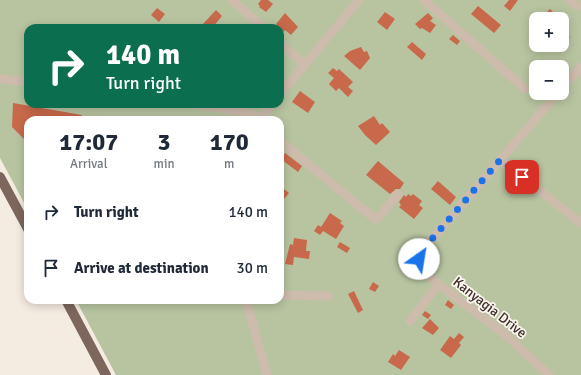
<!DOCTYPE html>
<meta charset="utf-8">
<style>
body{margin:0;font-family:Signika,sans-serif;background:#f6f6f7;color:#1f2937;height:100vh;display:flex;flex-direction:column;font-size:15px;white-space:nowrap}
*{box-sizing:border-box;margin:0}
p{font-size:13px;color:#747a83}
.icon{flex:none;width:22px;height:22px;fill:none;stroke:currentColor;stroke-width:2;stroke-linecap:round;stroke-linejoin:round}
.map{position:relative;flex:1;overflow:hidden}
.drawer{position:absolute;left:24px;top:116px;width:260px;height:188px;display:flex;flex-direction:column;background:#fff;border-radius:12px;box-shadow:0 2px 10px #0003}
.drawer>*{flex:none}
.top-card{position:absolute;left:24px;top:24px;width:260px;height:84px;border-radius:12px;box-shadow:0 2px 10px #0003;background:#0b6e4f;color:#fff;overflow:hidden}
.controls{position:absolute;left:529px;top:12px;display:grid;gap:8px}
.controls a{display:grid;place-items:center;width:40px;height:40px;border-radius:8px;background:#fff;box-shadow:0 2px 10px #0003;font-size:20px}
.pin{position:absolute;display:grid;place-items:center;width:34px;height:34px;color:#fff;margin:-17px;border-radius:8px;box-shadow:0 2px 6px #0006}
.me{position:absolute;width:44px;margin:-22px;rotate:32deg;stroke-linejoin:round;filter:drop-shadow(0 0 3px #0008)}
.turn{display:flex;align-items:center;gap:14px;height:84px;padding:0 16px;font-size:18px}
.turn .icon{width:52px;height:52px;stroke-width:2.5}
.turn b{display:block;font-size:28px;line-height:34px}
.eta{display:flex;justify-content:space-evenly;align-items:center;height:68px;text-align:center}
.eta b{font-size:24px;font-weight:800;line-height:28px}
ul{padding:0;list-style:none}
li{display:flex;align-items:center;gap:12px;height:56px;padding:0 16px}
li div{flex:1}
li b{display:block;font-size:15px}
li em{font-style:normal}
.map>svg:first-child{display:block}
.green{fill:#b8c4a0;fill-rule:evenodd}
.building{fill:#c8694b}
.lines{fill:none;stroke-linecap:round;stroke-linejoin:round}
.minor{stroke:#cdbbac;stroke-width:9}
.major{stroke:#7d675c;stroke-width:10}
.route{stroke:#1a73e8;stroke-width:7;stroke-dasharray:0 12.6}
.labels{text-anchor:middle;stroke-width:3.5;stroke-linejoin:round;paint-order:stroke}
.street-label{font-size:14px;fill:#3b302b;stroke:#fbf5ee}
</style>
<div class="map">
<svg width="581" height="375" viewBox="0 0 581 375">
<rect width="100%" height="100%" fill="#f4ebe1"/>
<path class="green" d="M0 0H581V375H116L76 300H280V120H28V210L0 158ZM536 19H562V45H536ZM28 28H280V104H28ZM536 67H562V93H536Z"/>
<path class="building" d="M261 0H268L273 4 266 12 259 7 260 6 258 4Z
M509 0H518L510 11 504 6Z
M478 6 501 25 494 33 471 14Z
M157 8 165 14 159 22 151 15Z
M550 9 557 16 554 19H540Z
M216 10 222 16 212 28H206L202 25Z
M385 12 395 19 387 30 377 22Z
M285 13 298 27 291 35 285 30 284 32 276 24Z
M428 13 433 18 430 21 436 25 430 33 422 28 420 29 415 24Z
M562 26 569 32 567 34 570 37 562 46Z
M453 35 460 41 457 45 449 39Z
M412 42 426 54 422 60 407 47Z
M361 47 364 52 367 51 370 58 360 70 344 56 350 51Z
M333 68 337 71 339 69 353 82 348 87 353 91 348 97 339 88 336 91 329 84 334 78 328 73Z
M300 91 315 102 308 113 292 102Z
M13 103 82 115V120H28V143L12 127Z
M374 116 380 125 382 123 390 132 376 145 365 135 358 126Z
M285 153 302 166 298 172 281 159Z
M378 161 404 183 400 189H396L390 194 366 175Z
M438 181 456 197 450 205 431 189Z
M280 186 289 193 280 204Z
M408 194 411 196 413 194 422 201 419 205 423 208 414 219 399 207 401 205 399 202 404 195 406 197Z
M330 213 342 221 340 223 344 226 336 239 323 231 320 235 314 231 318 225 321 227Z
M294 238 307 240 306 251H310L309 259 294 257 293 265 285 264 290 244 293 245Z
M340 242 350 248 347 253 337 247Z
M373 282 379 286 375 292 369 289Z
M354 291 363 310 358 313 348 294Z
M448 300 454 305 451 309 445 305Z
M425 311 431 315 428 319 422 315Z
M430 319 439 328 433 335 422 328Z
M459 333 464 337 459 343 461 345 451 358 440 350 450 336 454 339Z
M399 350 410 357 401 370 388 362 393 354 395 356Z"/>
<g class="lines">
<path class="minor" d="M232 0 264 28
M424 0 525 89
M570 0 577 6
M280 43 305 65
M0 79 28 82
M562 88 581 67
M280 94 359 0
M194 104 245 112 260 117
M259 120 272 104
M280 141 375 219 378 218 398 194
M500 160 581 223
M280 295 329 296
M246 300 267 375
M410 321 438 285
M549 375 507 336 425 274 421 268 419 259 426 246 558 93"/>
<path class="major" d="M0 177 28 229
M66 300 106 375"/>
</g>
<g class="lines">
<path class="route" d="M419 259 426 246 500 160 522 177"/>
</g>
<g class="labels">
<g class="street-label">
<text transform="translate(490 307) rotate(38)" y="5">Kanyagia Drive</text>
</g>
</g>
</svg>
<div class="controls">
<a>+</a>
<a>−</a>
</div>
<div class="pin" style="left:522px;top:177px;background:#d93025"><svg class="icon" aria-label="arrive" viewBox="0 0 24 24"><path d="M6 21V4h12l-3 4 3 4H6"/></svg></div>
<svg class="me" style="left:419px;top:259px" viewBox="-20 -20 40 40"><circle r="19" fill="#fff"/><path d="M0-13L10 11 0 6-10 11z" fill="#1a73e8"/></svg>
<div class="top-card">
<div class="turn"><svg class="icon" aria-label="right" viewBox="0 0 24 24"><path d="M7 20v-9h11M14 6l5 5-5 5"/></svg><div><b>140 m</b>Turn right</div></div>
</div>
<section class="drawer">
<div class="eta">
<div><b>17:07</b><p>Arrival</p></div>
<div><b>3</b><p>min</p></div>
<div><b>170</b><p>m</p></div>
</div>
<ul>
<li><svg class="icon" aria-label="right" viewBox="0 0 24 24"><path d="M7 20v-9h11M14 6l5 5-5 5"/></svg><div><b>Turn right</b></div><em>140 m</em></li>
<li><svg class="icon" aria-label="arrive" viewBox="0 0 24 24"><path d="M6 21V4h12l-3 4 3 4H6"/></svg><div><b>Arrive at destination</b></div><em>30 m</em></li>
</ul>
</section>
</div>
